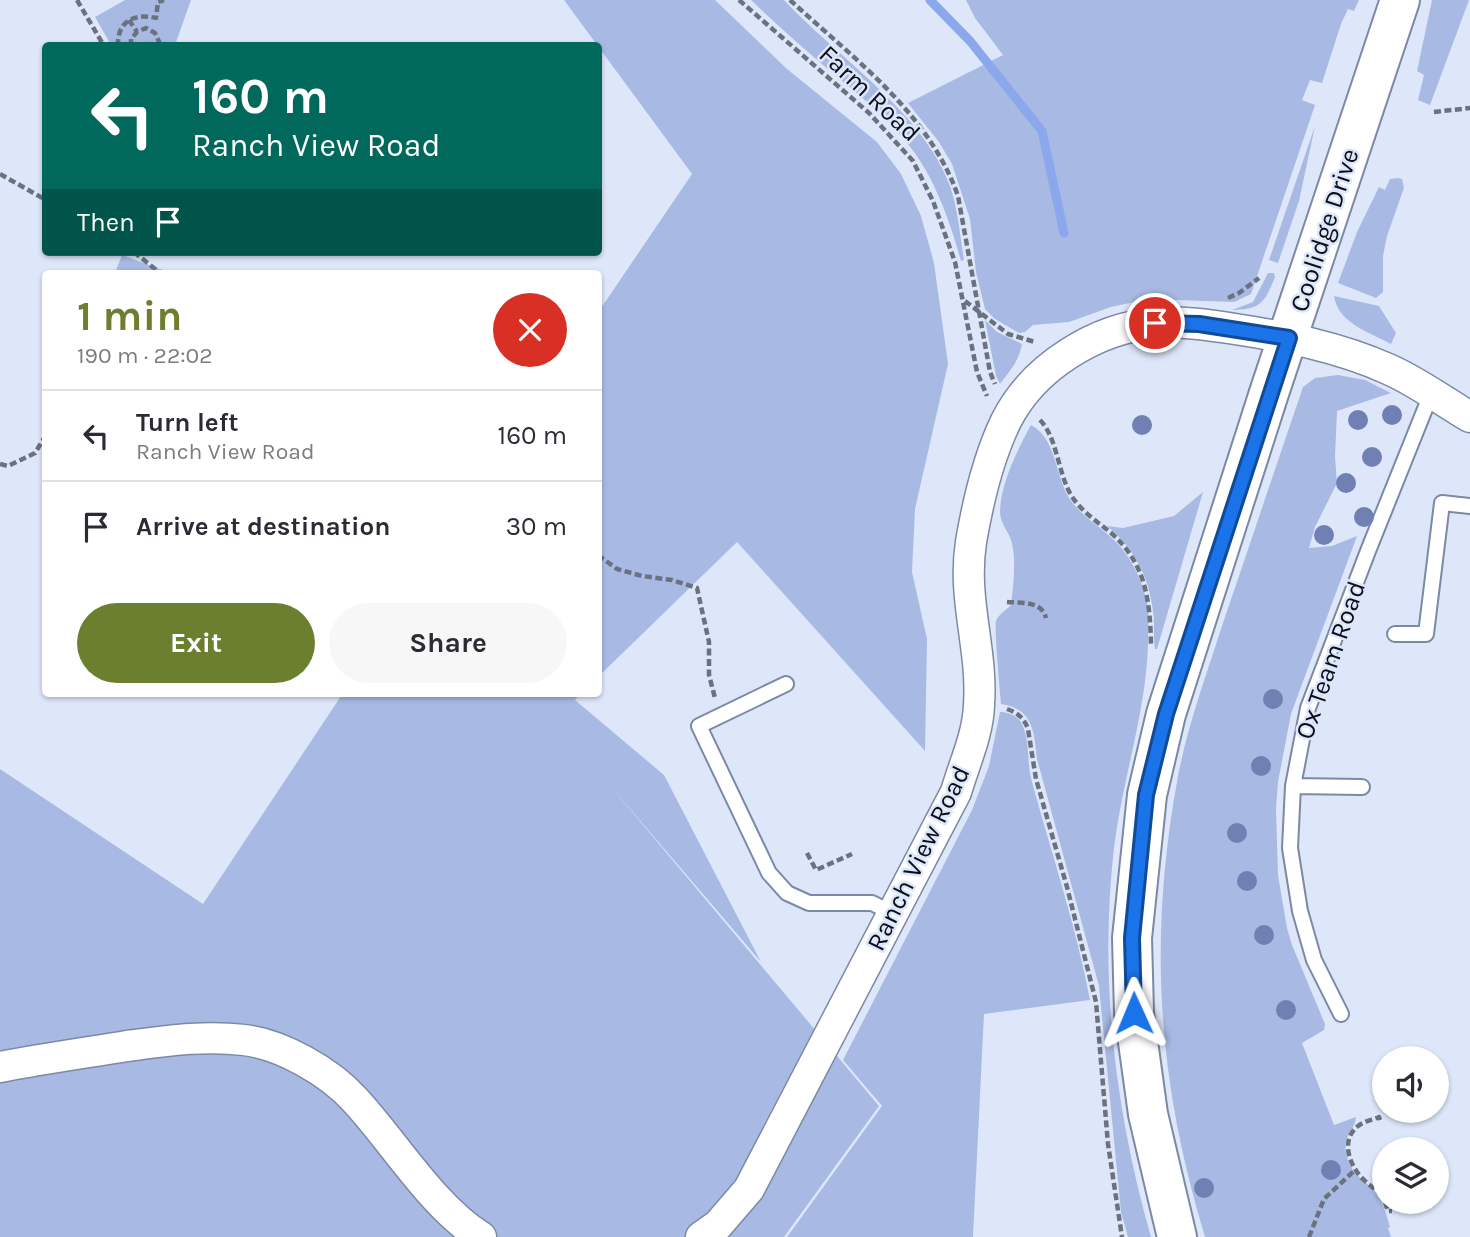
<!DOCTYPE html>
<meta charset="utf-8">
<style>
body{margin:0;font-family:Karla,sans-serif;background:#f7f7f7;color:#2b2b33;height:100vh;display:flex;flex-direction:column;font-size:26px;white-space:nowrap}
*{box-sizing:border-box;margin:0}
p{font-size:23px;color:#7c7c81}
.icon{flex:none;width:38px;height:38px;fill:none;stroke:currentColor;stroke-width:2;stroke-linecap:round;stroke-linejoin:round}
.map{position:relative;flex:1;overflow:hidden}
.side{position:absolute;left:42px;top:270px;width:560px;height:427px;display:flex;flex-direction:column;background:#fff;border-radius:7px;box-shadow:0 2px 5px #0004}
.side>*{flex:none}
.guide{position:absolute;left:42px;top:42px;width:560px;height:214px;border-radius:7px;box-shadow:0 2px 5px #0004;background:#00695c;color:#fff;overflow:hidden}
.fabs{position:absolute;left:1372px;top:1046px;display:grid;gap:14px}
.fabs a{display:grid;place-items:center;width:77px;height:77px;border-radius:50%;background:#fff;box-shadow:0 2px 5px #0004;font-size:35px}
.pin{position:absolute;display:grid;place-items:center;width:60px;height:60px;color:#fff;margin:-30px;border:4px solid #fff;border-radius:50%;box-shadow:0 2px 7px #0007}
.me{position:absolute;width:77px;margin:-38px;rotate:359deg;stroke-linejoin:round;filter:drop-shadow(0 0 5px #0008)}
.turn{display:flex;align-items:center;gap:24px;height:147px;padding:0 35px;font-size:32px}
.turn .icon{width:91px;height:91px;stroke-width:2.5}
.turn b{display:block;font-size:49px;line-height:60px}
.then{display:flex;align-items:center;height:66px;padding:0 35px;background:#0003;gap:14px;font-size:26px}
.round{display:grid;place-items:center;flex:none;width:74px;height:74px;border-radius:37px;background:#f7f7f7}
.summary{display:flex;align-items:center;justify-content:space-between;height:119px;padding:0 35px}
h1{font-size:42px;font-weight:700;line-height:52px;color:#6c7f2e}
.button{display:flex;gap:14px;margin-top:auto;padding:14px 35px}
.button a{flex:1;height:80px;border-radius:42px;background:#6c7f2e;color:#fff;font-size:28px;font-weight:700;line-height:80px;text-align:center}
.button a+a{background:#f7f7f7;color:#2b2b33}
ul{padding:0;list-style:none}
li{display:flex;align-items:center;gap:21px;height:91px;padding:0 35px;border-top:2px solid #e1e1e2}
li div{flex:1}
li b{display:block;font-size:26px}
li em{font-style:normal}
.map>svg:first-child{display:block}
.green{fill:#a8bae4}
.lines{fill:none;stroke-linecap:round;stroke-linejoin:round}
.stream{stroke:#8ca8ec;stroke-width:9}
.lane-casing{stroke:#7c89a6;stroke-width:18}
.street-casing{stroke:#7c89a6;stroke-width:33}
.secondary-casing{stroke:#7c89a6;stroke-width:42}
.path{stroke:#6a717f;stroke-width:4.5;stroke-dasharray:7 3.5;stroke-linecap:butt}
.lane{stroke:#fff;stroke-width:14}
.street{stroke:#fff;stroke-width:30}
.secondary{stroke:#fff;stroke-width:38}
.tree{fill:#7080b3}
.route-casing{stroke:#114b97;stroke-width:18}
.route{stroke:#1a73e8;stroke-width:12}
.labels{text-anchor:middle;stroke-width:5;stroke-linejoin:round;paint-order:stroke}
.street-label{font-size:26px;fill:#090e18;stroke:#dee7fa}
</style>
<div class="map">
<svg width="1470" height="1237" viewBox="0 0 1470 1237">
<rect width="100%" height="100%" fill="#dee7fa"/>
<path class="green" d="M125 0H191L175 45H111L95 17Z
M564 0H715L787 69 877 142 901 174 921 216 934 263 948 364 915 509 912 572 927 639 925 751 737 542 599 676V311L692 174Z
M751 0H784C837 57 923 112 950 186 958 209 960 236 964 260L961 261C953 232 943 203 929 176 907 134 870 104 835 75 806 51 778 26 751 0Z
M966 0H1359L1354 11 1348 9 1341 24 1322 83 1310 80 1302 100 1315 105 1251 294 1234 302 1148 299 1111 307 1069 322 1033 325 1025 332 1019 333 995 319 985 309 976 272 970 219 952 164 939 142 908 103 1003 55 975 18Z
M1432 0H1469L1430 105 1418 100 1424 75 1417 71Z
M1315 126 1299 201 1278 263 1269 260Z
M1398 178 1402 179 1404 188 1387 236 1383 256V292L1376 298 1338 283 1357 232 1379 187 1385 190 1390 179Z
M122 255 171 273H115Z
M1268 273H1274L1275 277C1265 302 1261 310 1232 310L1253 302Z
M1334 296 1379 306 1396 333 1391 344C1369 332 1338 323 1334 296Z
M985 320 997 332 1022 344C1019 361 1010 371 1000 384L996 376Z
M1338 375 1365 380 1391 393 1337 411 1335 457 1337 483 1315 527 1309 548 1332 546 1357 536 1291 714 1278 782 1276 809 1278 875 1287 928 1292 945 1325 1024 1324 1030 1302 1043 1334 1125 1356 1117C1355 1130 1343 1135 1346 1152 1349 1175 1367 1180 1378 1196 1384 1204 1387 1217 1390 1227L1388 1228 1391 1237H1205C1157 1079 1148 938 1178 776 1188 724 1207 673 1223 623 1250 544 1276 466 1303 387L1315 378Z
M1031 425C1056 438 1055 474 1069 498 1081 516 1100 526 1115 541 1132 557 1144 585 1148 607 1149 619 1148 632 1148 644 1146 714 1122 780 1114 848 1099 980 1115 1110 1151 1237H1128L1121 1212 1099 986 1037 759C1034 731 1033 709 1001 704 1000 691 994 627 996 621 998 615 1006 610 1011 605 1013 585 1017 560 1011 540 1007 529 1000 523 1000 511 1001 482 1018 449 1031 425Z
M1203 492 1157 649H1155C1153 637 1155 624 1153 611 1149 577 1134 548 1107 526L1123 528 1174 516Z
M343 693H581L575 700 664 775 761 962 607 782 879 1106 784 1237H0V769L203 904Z
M1000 712C1011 712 1021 718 1024 729 1030 746 1027 765 1032 782 1052 855 1076 926 1090 1000L984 1014 973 1237H787L882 1106 843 1060 972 810 989 766Z"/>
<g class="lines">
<path class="stream" d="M930 0 970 41 1042 131 1064 233"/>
<defs>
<path id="lane" d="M1395 634H1426L1442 503 1470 506
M786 684 699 726 769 873 787 893 809 903H872L894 914
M1293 786 1362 787
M1341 1014 1314 960 1300 911 1290 848 1293 786 1308 708 1368 551 1431 394"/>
<path id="street" d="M0 1067C42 1059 84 1053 127 1046 166 1041 204 1035 244 1040 281 1044 330 1072 355 1100 394 1142 432 1206 481 1237
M701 1237 718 1225 749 1189 956 792C964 764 978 735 979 705 983 649 962 600 971 542 978 501 988 458 1006 421 1033 367 1096 328 1156 323 1182 321 1209 325 1235 329 1287 337 1339 347 1388 369 1416 381 1443 401 1470 417"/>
<path id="secondary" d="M1177 1237 1148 1114 1134 1013 1132 938 1147 795 1166 714 1269 393 1400 0"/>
</defs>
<use href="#lane" class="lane-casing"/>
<use href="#street" class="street-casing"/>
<use href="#secondary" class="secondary-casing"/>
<path class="path" d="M77 0 104 46
M739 0 869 113 913 161 933 201 955 262 977 372 987 396
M790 0C854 59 929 113 958 196L990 372 995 384
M129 20 137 32
M144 43 147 46
M118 46C117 21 134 13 156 18L158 2 164 0
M131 46V39L137 32 146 28 155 33 161 46
M1434 112 1470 108
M0 174 46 200
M134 252 160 273
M1228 298 1239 293 1259 278
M965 301 1008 334 1035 342
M1040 420C1057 437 1058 473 1071 495 1080 510 1096 521 1110 532 1146 563 1150 600 1151 645
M0 464 8 466 35 453 46 435
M598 555 617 569 642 576 672 580 697 588 709 642V675L715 698
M1007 602C1022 603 1042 601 1046 618
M1007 709C1018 713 1024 718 1028 729L1036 779 1067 887 1096 1002 1108 1144 1122 1237
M807 853 816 870 852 854
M1380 1120 1379 1117C1372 1120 1364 1121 1358 1126 1340 1140 1349 1166 1364 1180 1371 1187 1378 1190 1384 1198
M1385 1202 1388 1211H1392
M1309 1237 1324 1199 1355 1170"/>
<use href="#lane" class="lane"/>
<use href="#street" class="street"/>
<use href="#secondary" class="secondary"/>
</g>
<g class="tree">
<circle cx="1392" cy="415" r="10"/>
<circle cx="1358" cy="420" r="10"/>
<circle cx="1142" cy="425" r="10"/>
<circle cx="1372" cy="457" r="10"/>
<circle cx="1346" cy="483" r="10"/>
<circle cx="1364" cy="517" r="10"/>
<circle cx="1324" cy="535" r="10"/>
<circle cx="1273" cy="699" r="10"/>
<circle cx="1261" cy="766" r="10"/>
<circle cx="1237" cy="833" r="10"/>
<circle cx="1247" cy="881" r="10"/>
<circle cx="1264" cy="935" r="10"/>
<circle cx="1286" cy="1010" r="10"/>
<circle cx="1331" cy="1170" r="10"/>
<circle cx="1204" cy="1188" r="10"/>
</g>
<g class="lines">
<defs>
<path id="route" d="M1134 1013 1132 938 1146 795 1166 714 1289 338 1199 324 1155 323"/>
</defs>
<use href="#route" class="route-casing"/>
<use href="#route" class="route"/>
</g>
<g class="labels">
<g class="street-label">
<text transform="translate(870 93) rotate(43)" y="9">Farm Road</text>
<text transform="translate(1324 230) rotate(-72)" y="9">Coolidge Drive</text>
<text transform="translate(1330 660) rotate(-71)" y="9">Ox Team Road</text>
<text transform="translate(918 858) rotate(-64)" y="9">Ranch View Road</text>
</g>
</g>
</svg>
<div class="fabs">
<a><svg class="icon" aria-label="sound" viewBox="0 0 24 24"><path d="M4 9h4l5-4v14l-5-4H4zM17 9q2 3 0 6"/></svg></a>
<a><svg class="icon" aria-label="layers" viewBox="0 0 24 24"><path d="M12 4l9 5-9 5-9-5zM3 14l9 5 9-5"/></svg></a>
</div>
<div class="pin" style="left:1155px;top:323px;background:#d93025"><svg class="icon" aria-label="arrive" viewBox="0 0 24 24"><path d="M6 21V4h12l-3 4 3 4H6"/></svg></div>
<svg class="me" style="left:1134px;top:1013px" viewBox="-20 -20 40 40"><path d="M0-17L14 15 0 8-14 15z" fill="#1a73e8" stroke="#fff" stroke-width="4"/></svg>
<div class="guide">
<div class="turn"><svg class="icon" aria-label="left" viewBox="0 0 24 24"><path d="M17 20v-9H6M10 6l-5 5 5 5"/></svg><div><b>160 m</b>Ranch View Road</div></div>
<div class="then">Then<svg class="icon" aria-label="arrive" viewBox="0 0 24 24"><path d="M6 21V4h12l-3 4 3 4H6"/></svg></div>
</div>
<section class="side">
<div class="summary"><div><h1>1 min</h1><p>190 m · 22:02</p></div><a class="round" style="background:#d93025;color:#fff"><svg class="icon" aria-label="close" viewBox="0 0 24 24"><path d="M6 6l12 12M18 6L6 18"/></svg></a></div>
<ul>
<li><svg class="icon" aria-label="left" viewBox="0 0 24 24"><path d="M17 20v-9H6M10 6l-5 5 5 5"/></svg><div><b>Turn left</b><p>Ranch View Road</p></div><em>160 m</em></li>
<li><svg class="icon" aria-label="arrive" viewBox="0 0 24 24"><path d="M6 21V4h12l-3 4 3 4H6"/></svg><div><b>Arrive at destination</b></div><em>30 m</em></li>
</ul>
<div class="button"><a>Exit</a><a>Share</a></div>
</section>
</div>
